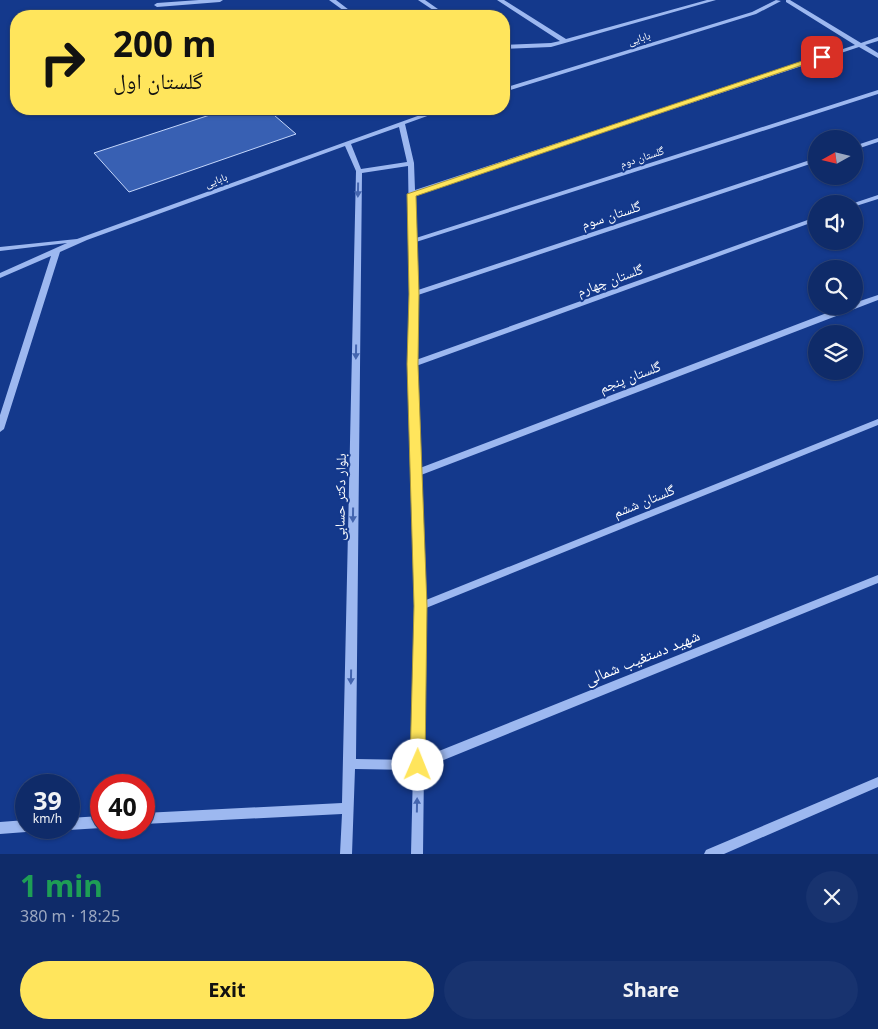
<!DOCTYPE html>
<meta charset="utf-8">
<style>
body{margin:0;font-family:"Noto Sans","Noto Naskh Arabic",sans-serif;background:#18336f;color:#f1f3f6;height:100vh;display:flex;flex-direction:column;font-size:19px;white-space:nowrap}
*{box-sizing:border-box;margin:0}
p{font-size:16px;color:#9ba7c0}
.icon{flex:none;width:28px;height:28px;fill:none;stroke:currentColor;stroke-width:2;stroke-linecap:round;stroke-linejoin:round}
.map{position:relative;height:854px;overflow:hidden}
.panel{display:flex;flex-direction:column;background:#0f2b69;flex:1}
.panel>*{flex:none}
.hud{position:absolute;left:10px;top:10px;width:500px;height:105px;border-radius:20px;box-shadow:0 1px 4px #0004,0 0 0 1px #2f477d;background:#ffe55c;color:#111;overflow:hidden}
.needle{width:32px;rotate:262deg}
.controls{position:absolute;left:808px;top:130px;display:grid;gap:10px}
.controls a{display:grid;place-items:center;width:55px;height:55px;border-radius:50%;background:#0f2b69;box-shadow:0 1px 4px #0004,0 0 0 1px #2f477d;font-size:25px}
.speed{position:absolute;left:15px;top:774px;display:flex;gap:10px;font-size:25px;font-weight:700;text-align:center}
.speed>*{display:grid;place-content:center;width:65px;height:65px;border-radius:50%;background:#0f2b69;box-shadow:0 1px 4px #0004,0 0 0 1px #2f477d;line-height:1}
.speed small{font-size:12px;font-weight:400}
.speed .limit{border:8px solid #d22;background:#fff;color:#111}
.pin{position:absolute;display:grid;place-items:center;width:42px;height:42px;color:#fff;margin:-21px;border-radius:10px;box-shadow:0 2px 8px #0006}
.me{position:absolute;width:55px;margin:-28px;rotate:1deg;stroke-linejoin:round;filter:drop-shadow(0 0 4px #0008)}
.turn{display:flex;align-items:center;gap:18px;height:105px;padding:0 20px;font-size:22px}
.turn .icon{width:65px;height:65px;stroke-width:2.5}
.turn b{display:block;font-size:35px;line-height:42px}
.round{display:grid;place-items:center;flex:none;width:52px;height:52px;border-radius:26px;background:#18336f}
.headline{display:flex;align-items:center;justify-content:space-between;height:85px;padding:0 20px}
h1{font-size:30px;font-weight:700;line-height:38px;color:#1e9e55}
.action{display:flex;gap:10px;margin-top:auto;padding:10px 20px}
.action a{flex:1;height:58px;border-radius:30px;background:#ffe55c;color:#111;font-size:20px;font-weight:700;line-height:58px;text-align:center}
.action a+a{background:#18336f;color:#f1f3f6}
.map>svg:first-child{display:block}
.building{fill:#3860b3;stroke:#c4d6fb}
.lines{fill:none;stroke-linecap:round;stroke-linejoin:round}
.minor{fill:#9db8f0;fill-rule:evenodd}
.oneway{fill:#4465af}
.route{fill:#ffe55c;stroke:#a6953c}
.labels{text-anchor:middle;stroke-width:4;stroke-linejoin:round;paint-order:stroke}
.far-street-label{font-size:11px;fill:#fff;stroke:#14398c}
.street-label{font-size:14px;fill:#fff;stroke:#14398c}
.near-street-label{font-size:16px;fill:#fff;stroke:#14398c}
</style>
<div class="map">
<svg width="878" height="854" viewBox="0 0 878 854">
<rect width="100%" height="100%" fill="#14398c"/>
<path class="building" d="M228 109H267L296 134 129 192 94 153Z"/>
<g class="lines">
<path class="minor" d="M199 0H223L220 2 157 7 154 5 157 3Z
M329 0H336L357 16H351Z
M418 0H425L448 16H442Z
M497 0H504L566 39 707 0H716L551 47 504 49V45L551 43 560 41Z
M776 0 781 1 756 14 504 92V88L752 12Z
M786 0H790L861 43 878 37V41L865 45 878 53V58L859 47 415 195 416 238 878 90V94L416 242 418 290 816 158V162L418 295 416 360 816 217V221L416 366 420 468 845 306H854V303L878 295V300L421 475 426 600 878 419V425L426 608 424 757 878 575V583L424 768 423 854H411L413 770 355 769 352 854H340L342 814 144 824V813L342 803 356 171 345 146 87 240 60 252 4 429 0 432V415L51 256 0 278V273L67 243 0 251V247L77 239 437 109H445L444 110 405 124 414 163 415 190 855 45 786 2ZM399 127 407 162 361 169 351 144ZM408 166 410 294 408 365 416 606 413 760 356 759 362 173Z
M878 138V142L854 150V146Z
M878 195V199L856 206 854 207V204H851Z
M878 777V787L724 854H704L706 850Z
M101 816V828L69 830 65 828H69V818Z
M26 820V828H31L30 830 26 832 0 834V822Z"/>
</g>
<defs><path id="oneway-solid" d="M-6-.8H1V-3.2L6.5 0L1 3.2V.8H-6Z" transform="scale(1.25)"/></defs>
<g class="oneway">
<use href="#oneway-solid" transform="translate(358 190) rotate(91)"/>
<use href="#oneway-solid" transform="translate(356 352) rotate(91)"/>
<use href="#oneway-solid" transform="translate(353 515) rotate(91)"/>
<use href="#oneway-solid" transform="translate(351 677) rotate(91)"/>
<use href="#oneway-solid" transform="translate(417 805) rotate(-89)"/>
</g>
<path class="route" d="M820 55 826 57 416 196 419 294 418 364 427 606 425 765 423 770 418 772 413 770 410 765 414 606 407 364 409 294 407 194Z"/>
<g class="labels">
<g class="far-street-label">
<text transform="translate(639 38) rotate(-17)" y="4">بابایی</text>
<text transform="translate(642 157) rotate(-18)" y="4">گلستان دوم</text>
<text transform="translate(216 180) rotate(-20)" y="4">بابایی</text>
</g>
<g class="street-label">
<text transform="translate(611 215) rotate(-18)" y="5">گلستان سوم</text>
<text transform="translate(610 280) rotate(-20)" y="5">گلستان چهارم</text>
<text transform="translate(630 377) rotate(-21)" y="5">گلستان پنجم</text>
<text transform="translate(340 497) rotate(-89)" y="5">بلوار دکتر حسابی</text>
<text transform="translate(644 501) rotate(-22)" y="5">گلستان ششم</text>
</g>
<g class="near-street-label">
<text transform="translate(642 657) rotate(-22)" y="6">شهید دستغیب شمالی</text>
</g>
</g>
</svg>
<div class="controls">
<a><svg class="needle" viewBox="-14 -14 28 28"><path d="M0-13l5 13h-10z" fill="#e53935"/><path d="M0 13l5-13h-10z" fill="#9ba7c0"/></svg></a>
<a><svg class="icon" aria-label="sound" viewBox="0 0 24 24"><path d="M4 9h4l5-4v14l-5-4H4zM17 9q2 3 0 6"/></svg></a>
<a><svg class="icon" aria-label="search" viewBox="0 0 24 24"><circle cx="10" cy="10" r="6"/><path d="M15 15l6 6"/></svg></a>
<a><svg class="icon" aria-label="layers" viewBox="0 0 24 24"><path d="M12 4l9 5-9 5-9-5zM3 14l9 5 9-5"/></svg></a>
</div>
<div class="speed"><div>39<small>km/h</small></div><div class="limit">40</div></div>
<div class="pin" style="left:822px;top:57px;background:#d93025"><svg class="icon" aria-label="arrive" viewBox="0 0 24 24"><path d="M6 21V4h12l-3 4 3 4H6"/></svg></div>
<svg class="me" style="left:418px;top:765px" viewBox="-20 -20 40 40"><circle r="19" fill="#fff"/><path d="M0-13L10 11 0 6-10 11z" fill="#ffe55c"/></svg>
<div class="hud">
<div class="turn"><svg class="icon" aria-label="right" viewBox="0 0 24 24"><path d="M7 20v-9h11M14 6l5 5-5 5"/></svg><div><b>200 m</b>گلستان اول</div></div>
</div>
</div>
<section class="panel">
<div class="headline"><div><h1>1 min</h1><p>380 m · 18:25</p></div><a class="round"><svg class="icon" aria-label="close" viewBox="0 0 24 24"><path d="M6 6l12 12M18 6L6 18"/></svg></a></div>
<div class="action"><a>Exit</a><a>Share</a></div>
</section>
